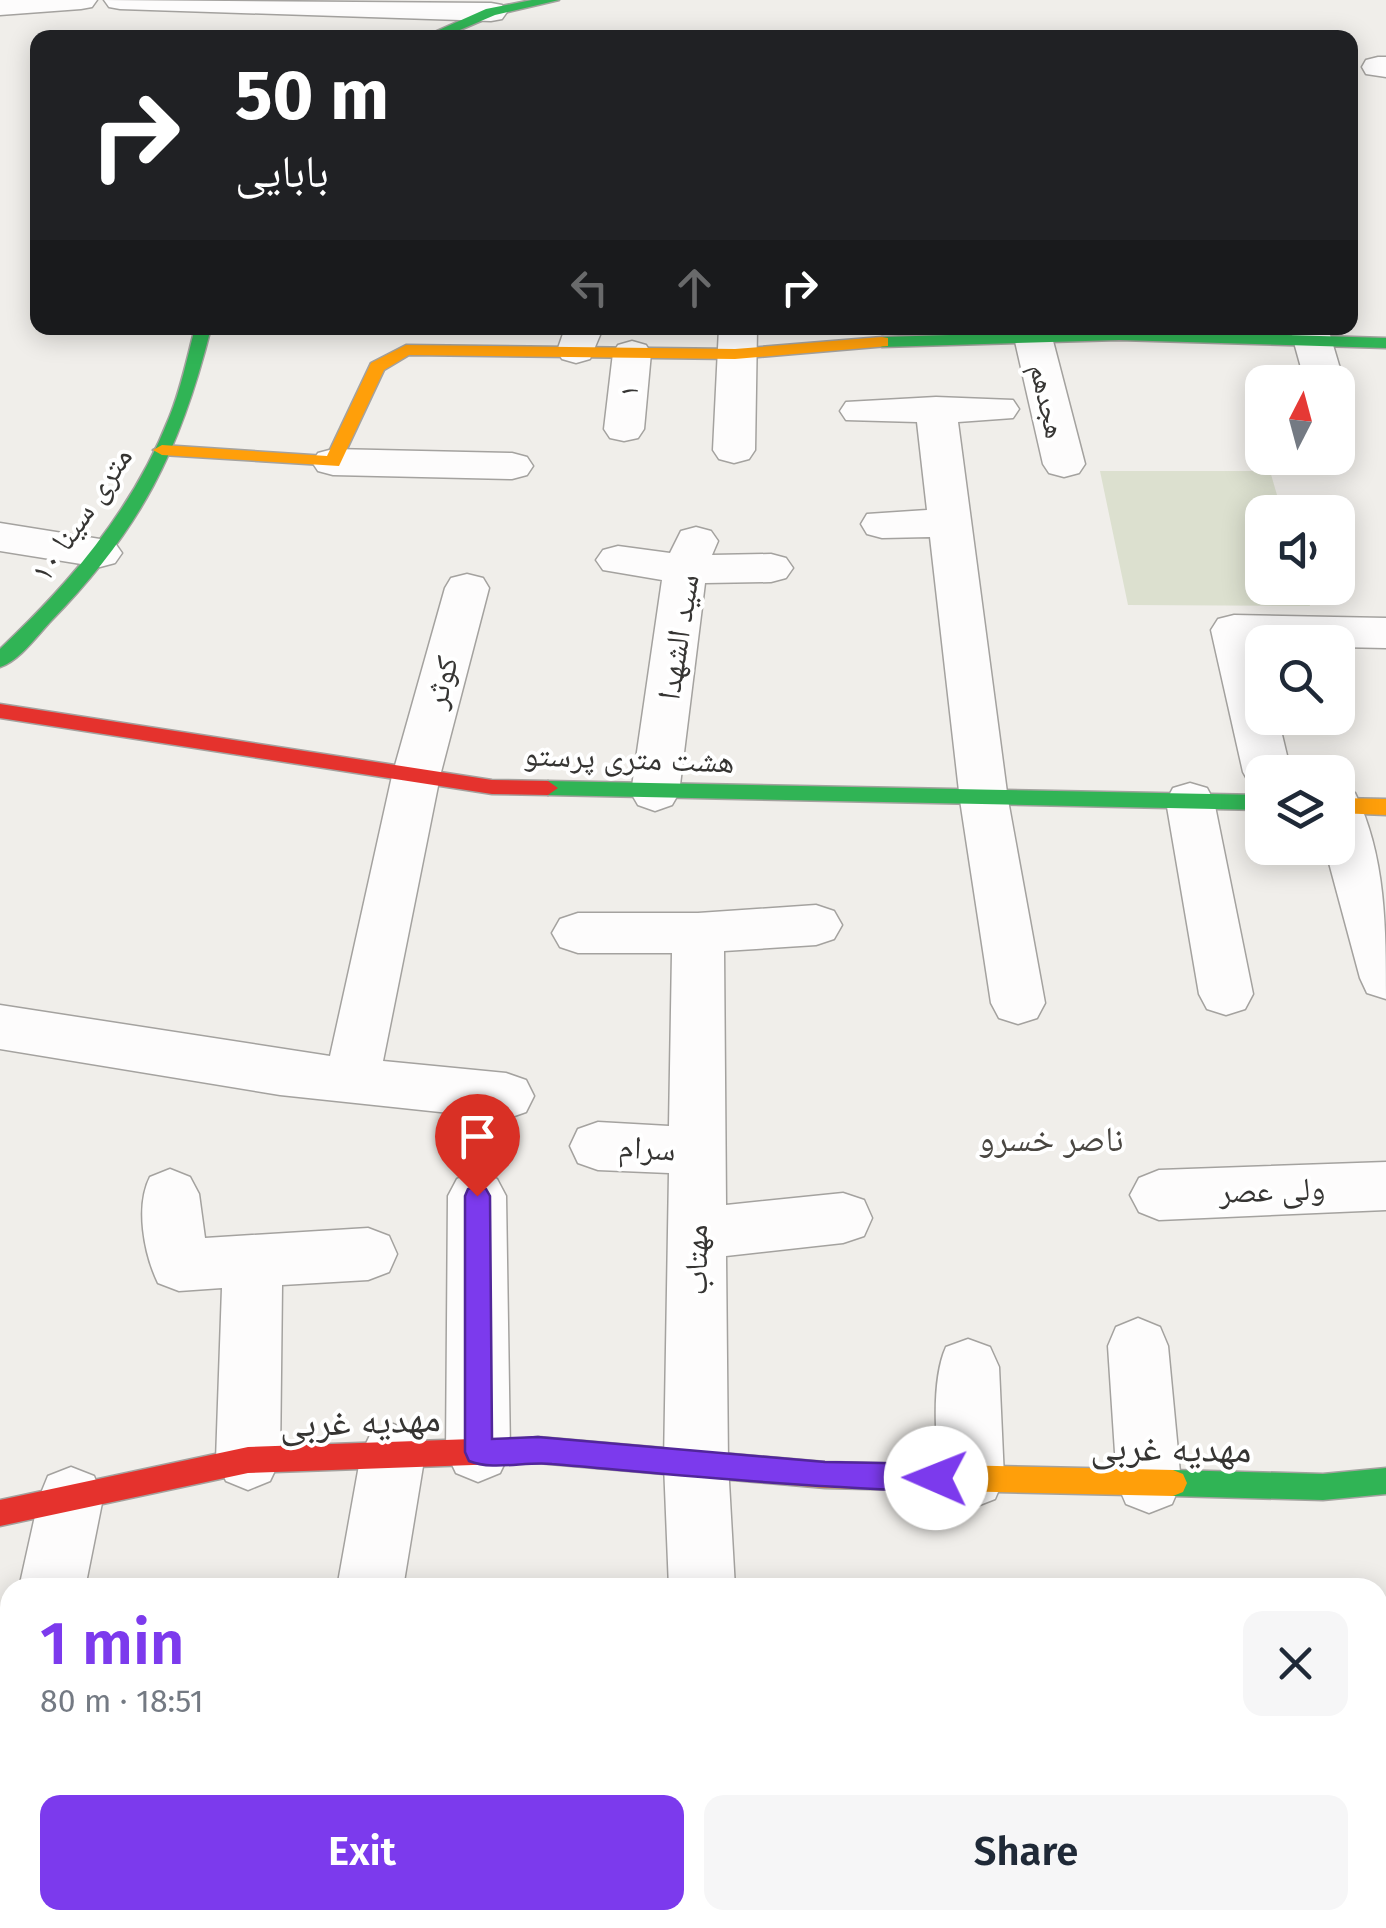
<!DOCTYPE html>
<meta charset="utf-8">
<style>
body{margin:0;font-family:"Fira Sans","Noto Naskh Arabic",sans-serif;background:#f6f6f7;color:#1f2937;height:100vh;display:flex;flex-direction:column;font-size:38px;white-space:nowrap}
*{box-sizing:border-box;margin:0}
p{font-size:32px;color:#747a83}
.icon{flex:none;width:55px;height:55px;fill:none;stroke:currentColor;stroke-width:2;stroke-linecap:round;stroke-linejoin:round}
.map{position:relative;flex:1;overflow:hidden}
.drawer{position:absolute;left:0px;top:1578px;width:1388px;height:352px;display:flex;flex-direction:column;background:#fff;border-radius:30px 30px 0 0;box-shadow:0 5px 25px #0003}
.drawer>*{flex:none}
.guide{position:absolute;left:30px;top:30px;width:1328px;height:305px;border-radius:20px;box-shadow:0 5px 25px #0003;background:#202124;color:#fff;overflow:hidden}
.needle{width:65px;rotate:6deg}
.buttons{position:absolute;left:1245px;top:365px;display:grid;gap:20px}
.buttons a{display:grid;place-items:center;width:110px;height:110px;border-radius:20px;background:#fff;box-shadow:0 5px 25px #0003;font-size:50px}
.pin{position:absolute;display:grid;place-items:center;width:85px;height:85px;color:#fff;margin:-102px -42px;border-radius:50% 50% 50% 0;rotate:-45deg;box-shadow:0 0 10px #0007}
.pin .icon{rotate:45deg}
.me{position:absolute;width:110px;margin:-55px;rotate:271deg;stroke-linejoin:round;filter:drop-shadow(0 0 8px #0008)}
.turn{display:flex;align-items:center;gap:35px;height:210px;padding:0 40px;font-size:45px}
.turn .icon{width:130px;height:130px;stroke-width:2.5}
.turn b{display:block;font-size:70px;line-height:85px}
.lanes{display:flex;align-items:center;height:95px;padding:0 40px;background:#0003;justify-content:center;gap:50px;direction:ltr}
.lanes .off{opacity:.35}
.round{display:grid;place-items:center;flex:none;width:105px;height:105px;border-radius:20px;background:#f6f6f7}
.overview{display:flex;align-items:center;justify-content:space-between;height:170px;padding:0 40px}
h1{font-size:60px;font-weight:600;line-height:75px;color:#7c3aed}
.action{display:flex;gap:20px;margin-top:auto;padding:20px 40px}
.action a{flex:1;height:115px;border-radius:20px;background:#7c3aed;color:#fff;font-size:40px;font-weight:600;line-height:115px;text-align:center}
.action a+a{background:#f6f6f7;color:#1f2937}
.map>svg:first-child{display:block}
.green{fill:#dce0cf}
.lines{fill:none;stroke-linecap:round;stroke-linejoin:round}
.street-casing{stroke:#a4a29f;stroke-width:3}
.fast-casing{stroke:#a4a29f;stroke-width:3}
.slow-casing{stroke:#a4a29f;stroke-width:3}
.jam-casing{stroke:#a4a29f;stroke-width:3}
.street{fill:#fdfcfc;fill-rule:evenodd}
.fast{fill:#30b455;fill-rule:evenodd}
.slow{fill:#ff9f0a;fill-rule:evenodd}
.jam{fill:#e5322d;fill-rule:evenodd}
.route{fill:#7c3aed;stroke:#51269a;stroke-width:2.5}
.labels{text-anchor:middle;stroke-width:8;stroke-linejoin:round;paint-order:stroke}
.far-street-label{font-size:28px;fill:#363533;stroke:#fff}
.street-label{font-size:32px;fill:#363533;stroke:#fff}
.neighbourhood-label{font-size:35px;fill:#4a4742;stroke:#fff}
.near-street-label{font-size:38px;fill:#363533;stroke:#fff}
</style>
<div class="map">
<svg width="1386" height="1928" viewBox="0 0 1386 1928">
<rect width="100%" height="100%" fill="#f0eeea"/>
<path class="green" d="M1100 471H1270L1282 512H1262V588H1305L1310 606 1128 605Z"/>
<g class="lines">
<defs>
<path id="street" d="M0 0H97L92 7 81 9 0 15Z
M104 0 491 3 502 5 507 12 502 19 491 21 120 9 109 7Z
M1378 57H1386V77L1366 74 1362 67 1366 60Z
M565 328H603L590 359 576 363 562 359 557 351Z
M719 328H757L755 450 749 459 734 463 719 459 713 450Z
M1290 328H1328L1344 382 1338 390V382H1305Z
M1019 329H1047L1052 337 1085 464 1079 473 1064 477 1049 473 1043 464 1014 337Z
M632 341 646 345 651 353 644 429 638 438 624 441 610 438 604 429 613 353 618 345Z
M936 397 1013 400 1019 409 1013 418 958 422 1008 800 1045 1003 1037 1018 1018 1024 999 1018 991 1003 960 800 930 537 882 538 867 534 861 524 867 514 927 510 917 422 846 420 840 411 846 402Z
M333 449 512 453 527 457 533 466 527 475 512 479 333 475 318 471 312 462 318 453Z
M0 523 100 539 115 543 122 553 115 563 100 567 0 551Z
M696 527 711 531 718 541 712 555 771 554 786 558 793 568 786 578 771 582 705 583 679 793 672 805 655 811 638 805 631 793 662 580 603 570 596 560 603 550 618 546 670 553 681 531Z
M467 574 483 578 489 588 440 776 383 1061 506 1073 526 1080 534 1096 526 1112 506 1119 280 1095 0 1049V1005L330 1056 392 776 445 588 451 578Z
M1234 615 1386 618V648L1338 647V642H1262V718H1278L1291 772H1262V788L1250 784 1243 772 1211 630 1218 619Z
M1190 783 1207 788 1214 801 1253 994 1245 1009 1226 1015 1207 1009 1199 994 1166 801 1173 788Z
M1338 788 1355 793C1386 856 1386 929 1386 999L1367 993 1360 978 1325 848H1338Z
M816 905 834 911 842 925 834 939 816 945 724 951 726 1205 843 1193 864 1200 872 1218 864 1236 843 1243 726 1256 728 1464 735 1588H669L664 1464 669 1173 598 1170 578 1163 570 1146 578 1129 598 1122 669 1126 672 953H578L560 947 552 933 560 919 578 913H698Z
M1386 1162V1210L1159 1220 1139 1212 1130 1195 1139 1178 1159 1170Z
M170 1169 190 1177 199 1194 205 1238 368 1228 389 1236 397 1254 389 1272 368 1280 282 1285 280 1460 270 1481 248 1490 226 1481 216 1460 222 1288 179 1291 158 1283C144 1254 135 1206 150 1177Z
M477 1171 497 1179 506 1196 510 1452 500 1473 478 1482 456 1473 446 1452 448 1196 457 1179Z
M1138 1318 1160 1327 1168 1346 1181 1483 1172 1504 1149 1513 1126 1504 1117 1483 1108 1346 1116 1327Z
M968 1339 990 1347 999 1367 1004 1478 995 1499 972 1508 949 1499C934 1464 930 1382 946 1347Z
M393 1424 415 1433 425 1454 403 1588H337L361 1454 371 1433Z
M71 1467 94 1476 103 1498 85 1588H19L39 1498 48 1476Z
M0 1707H10V1777H0Z
M681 1920H755V1928H681Z
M1104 1920H1178L1179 1928H1105Z"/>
<path id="fast" d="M532 0H559L495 15 441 38H421L486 9Z
M195 328H211C180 451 141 529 51 621 37 636 19 661 0 667V649C71 582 133 509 169 418 181 389 187 358 195 328Z
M1119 330 1386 338V348L1119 340 882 347 874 342 882 337Z
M548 781 1262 795V810L548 795 538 788Z
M1386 1468V1494L1323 1500 1173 1496 1163 1492 1159 1483 1163 1474 1173 1470 1323 1474Z"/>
<path id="slow" d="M882 337 888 338V346L735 359 409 355 384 370 339 466 162 455 153 450 162 445 327 456 371 363 406 345 735 349Z
M1338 798 1386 799V815L1338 813Z
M538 1437 825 1462 1173 1470 1183 1474 1187 1483 1183 1492 1173 1496 825 1488 538 1463 501 1464 491 1460 487 1451 491 1442Z"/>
<path id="jam" d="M0 704 492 780 548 781 558 788 548 795 492 794 0 718Z
M501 1438 511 1442 515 1451 511 1460 501 1464 248 1473 0 1526V1500L248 1447Z"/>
</defs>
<use href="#street" class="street-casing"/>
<use href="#fast" class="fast-casing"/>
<use href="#slow" class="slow-casing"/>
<use href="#jam" class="jam-casing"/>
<use href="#street" class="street"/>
<use href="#fast" class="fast"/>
<use href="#slow" class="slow"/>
<use href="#jam" class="jam"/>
</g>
<path class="route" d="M477 1186 486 1189 490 1196 492 1439 538 1437 825 1462 936 1464 945 1468 949 1478 945 1487 936 1491C807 1488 680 1475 552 1464 526 1461 493 1471 469 1461L465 1452V1196L468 1189Z"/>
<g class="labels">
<g class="far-street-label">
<text transform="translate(628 391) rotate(-84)" y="10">۱</text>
<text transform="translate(1048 401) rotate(77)" y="10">هجدهم</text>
</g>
<g class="street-label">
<text transform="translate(81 514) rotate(-56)" y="11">۱۰ متری سینا</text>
<text transform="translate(678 637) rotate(-81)" y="11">سید الشهدا</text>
<text transform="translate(441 682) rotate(-75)" y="11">کوثر</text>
<text transform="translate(629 758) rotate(2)" y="11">هشت متری پرستو</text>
<text transform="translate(647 1148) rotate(3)" y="11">سرام</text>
<text transform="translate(1272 1190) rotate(-2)" y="11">ولی عصر</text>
<text transform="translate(696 1260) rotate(-90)" y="11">مهتاب</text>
</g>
<g class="neighbourhood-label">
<text x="1051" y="1151">ناصر خسرو</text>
</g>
<g class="near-street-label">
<text transform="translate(360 1421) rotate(-2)" y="13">مهدیه غربی</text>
<text transform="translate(1171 1448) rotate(1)" y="13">مهدیه غربی</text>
</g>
</g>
</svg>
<div class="buttons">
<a><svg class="needle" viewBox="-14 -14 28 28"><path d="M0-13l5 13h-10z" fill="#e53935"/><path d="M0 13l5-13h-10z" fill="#747a83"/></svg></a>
<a><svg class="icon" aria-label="sound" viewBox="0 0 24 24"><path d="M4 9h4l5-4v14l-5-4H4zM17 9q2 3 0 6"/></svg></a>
<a><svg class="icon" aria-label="search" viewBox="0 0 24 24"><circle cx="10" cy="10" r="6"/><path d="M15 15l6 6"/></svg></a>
<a><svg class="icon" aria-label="layers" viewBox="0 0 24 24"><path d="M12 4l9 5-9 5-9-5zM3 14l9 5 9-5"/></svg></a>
</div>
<div class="pin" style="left:477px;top:1196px;background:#d93025"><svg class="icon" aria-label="arrive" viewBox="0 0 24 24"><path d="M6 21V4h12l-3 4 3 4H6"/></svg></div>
<svg class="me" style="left:936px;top:1478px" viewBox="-20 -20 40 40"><circle r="19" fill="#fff"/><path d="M0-13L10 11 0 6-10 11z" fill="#7c3aed"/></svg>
<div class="guide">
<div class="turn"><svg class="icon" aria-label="right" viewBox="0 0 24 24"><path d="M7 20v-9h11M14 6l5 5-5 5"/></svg><div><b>50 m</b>بابایی</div></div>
<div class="lanes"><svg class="icon off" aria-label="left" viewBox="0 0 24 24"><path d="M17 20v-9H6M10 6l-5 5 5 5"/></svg><svg class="icon off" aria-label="ahead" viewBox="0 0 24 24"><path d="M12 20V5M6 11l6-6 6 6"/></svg><svg class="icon" aria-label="right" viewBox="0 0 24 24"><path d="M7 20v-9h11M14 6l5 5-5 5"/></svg></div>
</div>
<section class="drawer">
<div class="overview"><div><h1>1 min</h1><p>80 m · 18:51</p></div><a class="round"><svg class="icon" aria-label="close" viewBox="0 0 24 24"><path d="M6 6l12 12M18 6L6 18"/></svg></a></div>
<div class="action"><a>Exit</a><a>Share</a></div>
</section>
</div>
